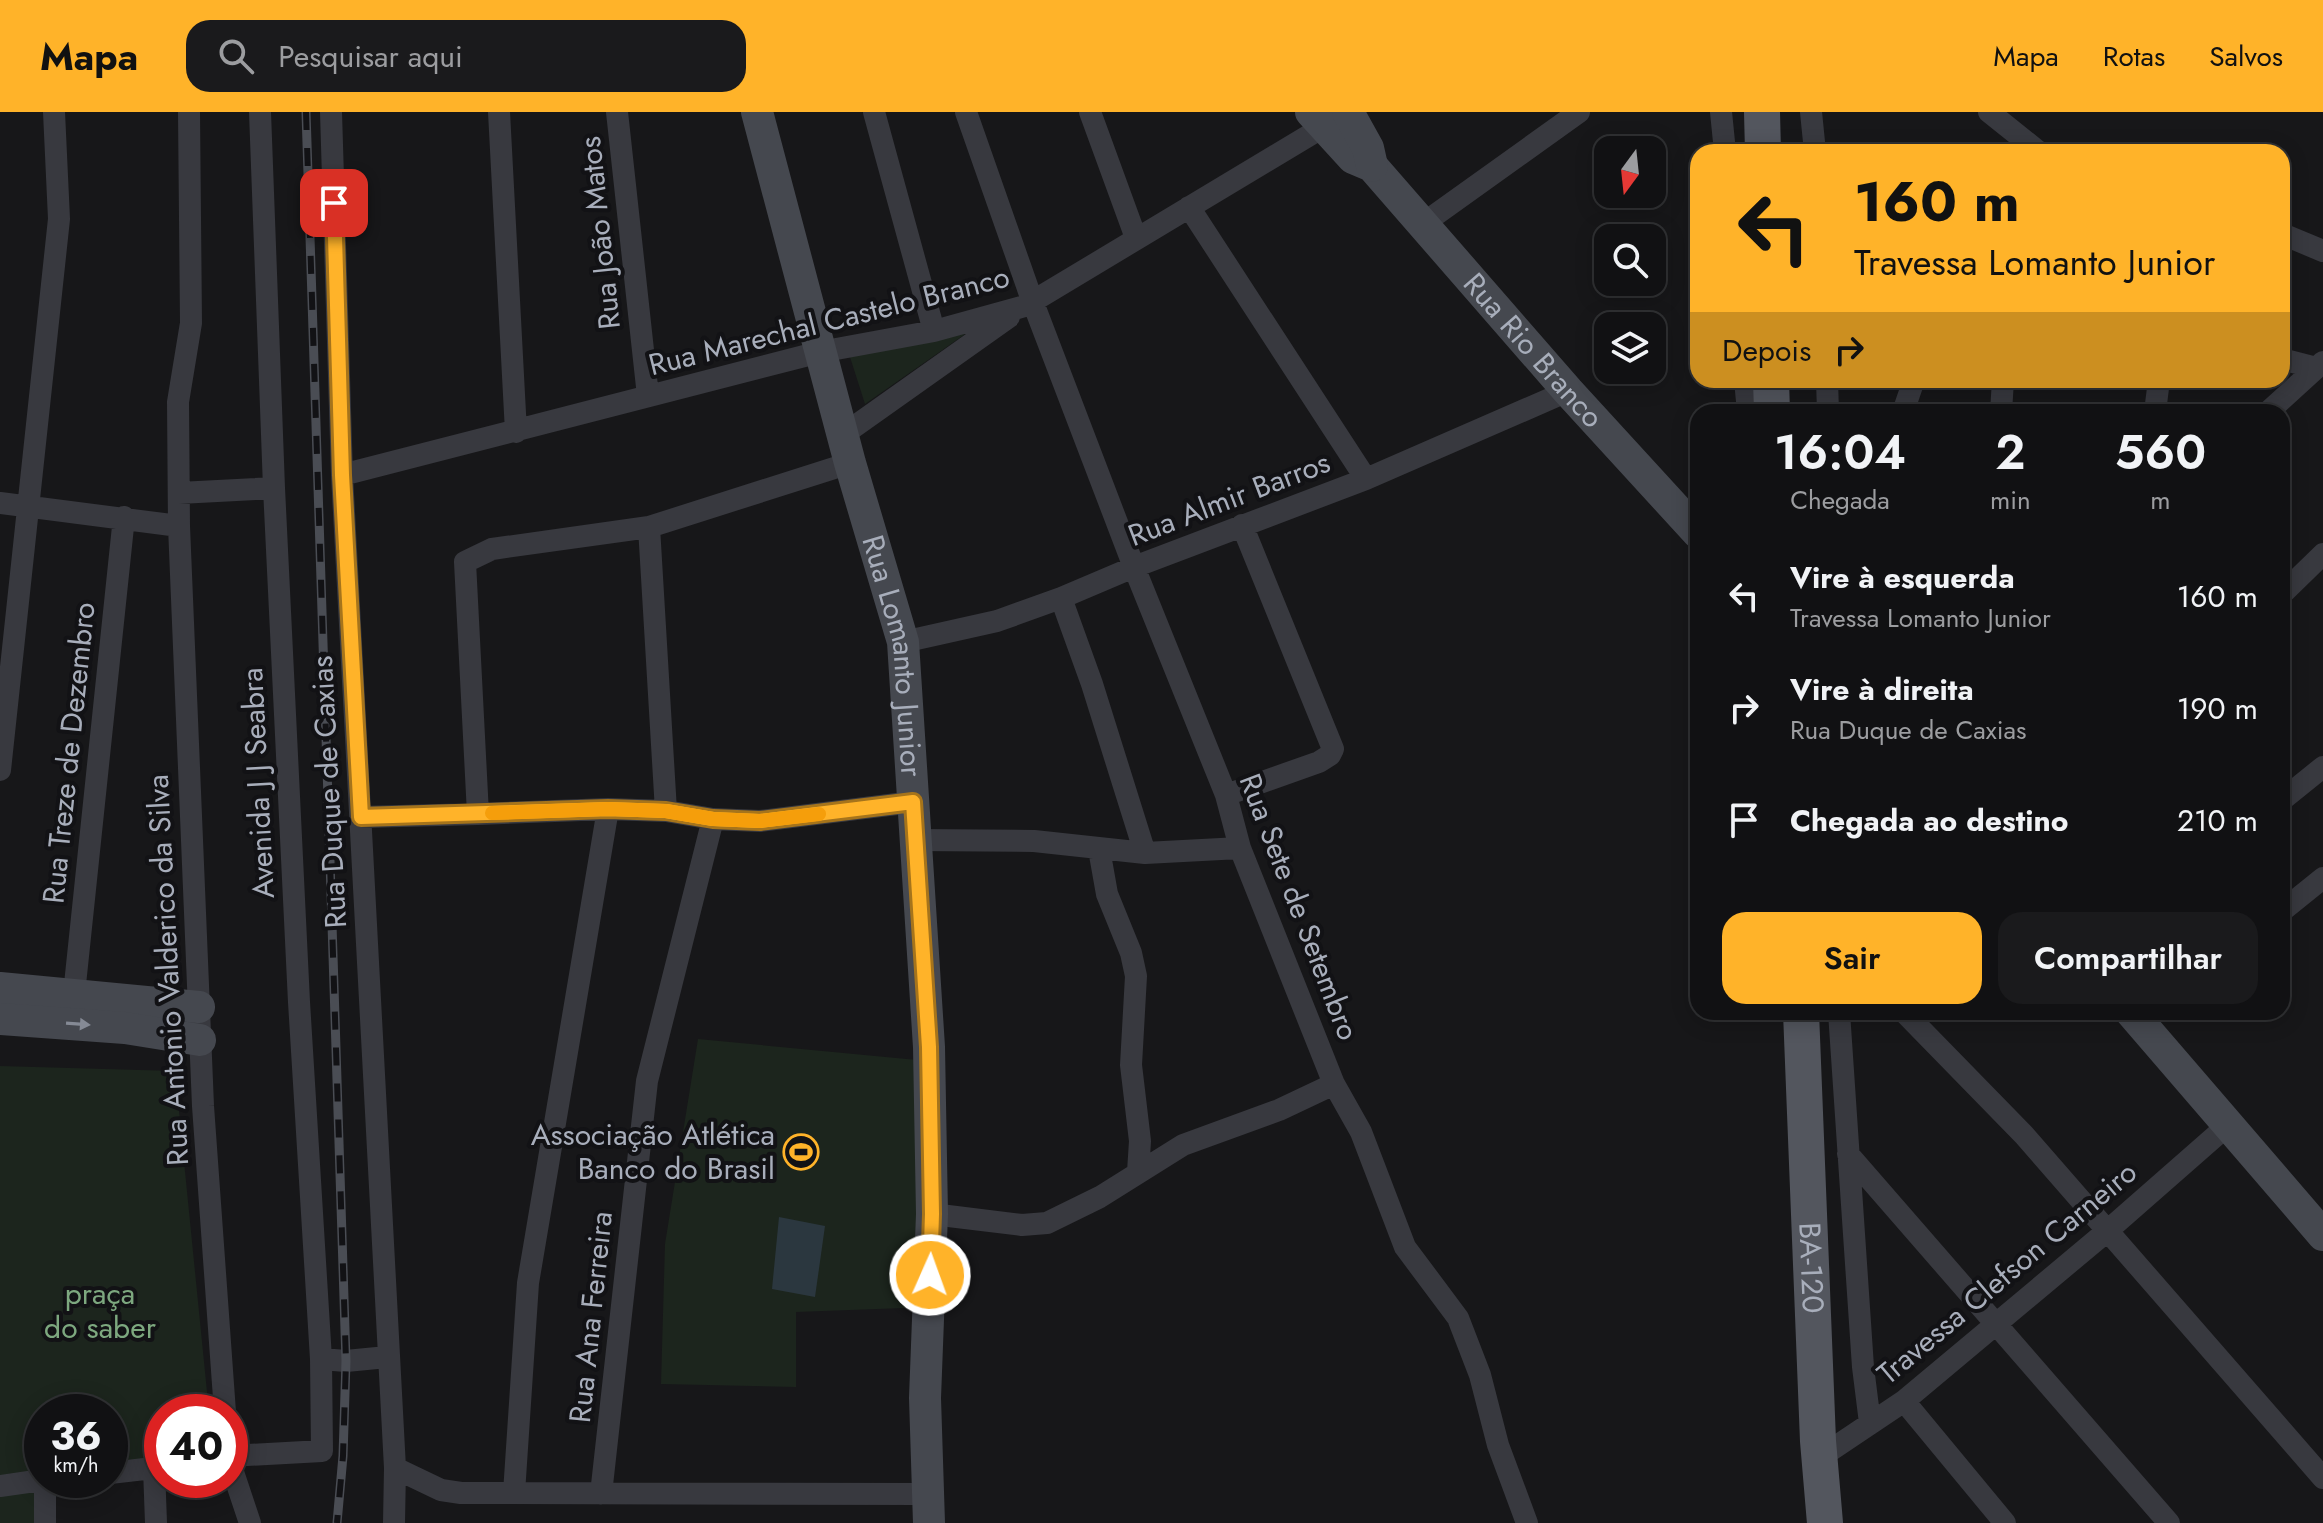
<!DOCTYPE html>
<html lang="pt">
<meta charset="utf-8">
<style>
body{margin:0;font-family:Jost,sans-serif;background:#1a1a1c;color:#f1f3f6;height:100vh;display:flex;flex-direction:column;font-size:30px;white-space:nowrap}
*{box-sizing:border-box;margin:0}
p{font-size:26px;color:#9c9da0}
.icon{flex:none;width:44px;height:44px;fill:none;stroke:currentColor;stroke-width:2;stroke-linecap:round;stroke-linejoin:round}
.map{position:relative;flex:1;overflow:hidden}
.panel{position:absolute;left:1690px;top:292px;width:600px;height:616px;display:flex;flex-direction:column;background:#111113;border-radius:24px;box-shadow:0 4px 20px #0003,0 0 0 2px #303133}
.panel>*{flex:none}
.hud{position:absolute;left:1690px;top:32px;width:600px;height:244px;border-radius:24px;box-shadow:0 4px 20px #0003,0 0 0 2px #303133;background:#ffb329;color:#111;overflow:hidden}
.needle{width:52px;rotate:195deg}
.controls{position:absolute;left:1594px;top:24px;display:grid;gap:16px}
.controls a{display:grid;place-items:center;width:72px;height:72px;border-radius:16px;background:#111113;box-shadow:0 4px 20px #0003,0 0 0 2px #303133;font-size:40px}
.speed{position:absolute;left:24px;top:1282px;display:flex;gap:16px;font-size:40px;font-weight:700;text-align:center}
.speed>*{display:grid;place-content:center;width:104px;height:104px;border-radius:50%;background:#111113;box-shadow:0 4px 20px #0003,0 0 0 2px #303133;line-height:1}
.speed small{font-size:20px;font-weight:400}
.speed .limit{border:12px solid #d22;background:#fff;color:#111}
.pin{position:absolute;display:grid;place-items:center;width:68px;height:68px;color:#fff;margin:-34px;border-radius:16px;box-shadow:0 4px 12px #0006}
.me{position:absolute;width:88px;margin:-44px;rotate:2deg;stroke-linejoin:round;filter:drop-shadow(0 0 6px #0008)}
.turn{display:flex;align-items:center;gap:28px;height:168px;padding:0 32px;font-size:36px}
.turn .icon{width:104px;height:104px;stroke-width:2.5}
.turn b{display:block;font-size:56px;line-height:68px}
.then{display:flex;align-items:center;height:76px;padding:0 32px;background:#0003;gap:16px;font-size:30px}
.eta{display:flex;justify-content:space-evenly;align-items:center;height:136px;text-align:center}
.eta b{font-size:48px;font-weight:600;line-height:56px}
.action{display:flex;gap:16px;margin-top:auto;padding:16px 32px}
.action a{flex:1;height:92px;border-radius:24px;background:#ffb329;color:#111;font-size:32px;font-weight:600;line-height:92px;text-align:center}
.action a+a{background:#1a1a1c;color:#f1f3f6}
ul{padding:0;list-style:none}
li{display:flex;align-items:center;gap:24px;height:112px;padding:0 32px}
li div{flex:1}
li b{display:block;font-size:30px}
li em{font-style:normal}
header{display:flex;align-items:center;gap:48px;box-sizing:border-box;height:112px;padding:0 40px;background:#ffb329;color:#111}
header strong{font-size:38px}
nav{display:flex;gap:44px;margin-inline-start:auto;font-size:28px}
.search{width:560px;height:72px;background:#1a1a1c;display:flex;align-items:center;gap:20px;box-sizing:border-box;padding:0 28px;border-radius:24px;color:#9c9da0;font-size:30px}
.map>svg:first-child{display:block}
.green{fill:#1c251d}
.water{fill:#2b373f}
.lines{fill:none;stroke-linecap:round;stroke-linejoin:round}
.street{stroke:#38393f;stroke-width:22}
.secondary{stroke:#45484f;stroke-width:32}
.primary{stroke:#53565e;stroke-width:36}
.rail-casing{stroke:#4a4d54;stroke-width:9}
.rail{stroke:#121215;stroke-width:6;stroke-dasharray:18;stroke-linecap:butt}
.oneway{fill:#858a95}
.route-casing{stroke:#a6741b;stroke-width:20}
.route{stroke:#ffb329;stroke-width:14}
.slow{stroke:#f59e0b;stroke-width:14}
.labels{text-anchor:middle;stroke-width:8;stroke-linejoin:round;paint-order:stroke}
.street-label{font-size:30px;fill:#a8aebb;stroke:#121215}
.poi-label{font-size:30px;fill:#a8aebb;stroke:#121215;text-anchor:end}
.park-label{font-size:30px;fill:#7da87f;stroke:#121215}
</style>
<header>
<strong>Mapa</strong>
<div class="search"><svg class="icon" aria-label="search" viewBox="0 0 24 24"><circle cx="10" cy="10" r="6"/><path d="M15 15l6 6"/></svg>Pesquisar aqui</div>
<nav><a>Mapa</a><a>Rotas</a><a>Salvos</a></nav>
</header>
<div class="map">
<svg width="2323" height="1411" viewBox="0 0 2323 1411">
<rect width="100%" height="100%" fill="#171719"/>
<path class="green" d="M971 218 865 292 850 245Z
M698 927 917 948 931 1195 796 1200V1275L661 1272 665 1132Z
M0 954 175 959 209 1300H162V1350L110 1358V1300H42L44 1411H0Z"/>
<path class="water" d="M779 1105 825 1114 815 1185 772 1177Z"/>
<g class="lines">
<path class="street" d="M189 0 191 211 178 290 179 414 203 994 225 1300
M331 0 342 363 395 1356 394 1411
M499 0 516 320
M617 0 648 284
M874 0 934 219
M966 0 1032 188 1134 455 1226 683 1240 736 1334 972 1361 1020 1405 1135 1458 1206 1480 1263 1498 1333 1527 1411
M1090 0 1136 126
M1721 0 1725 40
M1811 0 1815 40
M1989 0 2039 40
M1189 95 1366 367
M1424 111 1579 0
M2282 122 2323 139
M2282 247 2316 256
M1745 268 1748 300
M1827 268 1828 300
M1903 300 1914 268
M2001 300 2003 268
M2155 300 2159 268
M2268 300 2323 250
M844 322 1009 205
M850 351 649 415 492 437 465 450 478 702 608 697 666 699 713 707 760 709 913 690
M342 363 820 240 934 219 1025 194 1333 9
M179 381 274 376
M0 391 179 414
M649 415 666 699
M2282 482 2323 442
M1061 486 1092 572 1145 741
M903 530 997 509 1061 486 1134 455 1366 367 1568 279
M0 658 59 107 54 0
M1226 683 1319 650 1330 643 1333 637 1242 413
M2282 688 2323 655
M361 705 478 702
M914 728 1034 729 1145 741 1240 736
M1099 737 1107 782 1131 841 1136 864 1131 953 1140 1029 1138 1060
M2282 799 2323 766
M74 882 124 405
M1839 900 1863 1255 1870 1311
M1904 900 2024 1023 2323 1366
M1848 1042 2169 1411
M932 1102 1022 1113 1047 1111 1100 1085 1183 1033 1279 998 1334 972
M321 1247 346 1249 387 1245
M1904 1289 2005 1411
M230 1344 322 1339 321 1247 299 890 274 376 260 0
M1819 1346 1904 1289 2106 1120 2228 1013
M230 1351 250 1411
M154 1356 156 1411
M395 1356 441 1378 461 1381 928 1382
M110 1361 162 1355
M0 1374 42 1368
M514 1381 528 1171 608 697
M601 1382 647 969 713 707
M45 1411V1368"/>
<g class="secondary">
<path id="s1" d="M757 0 850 351 903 530 929 935 932 1102 925 1286 929 1411"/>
<path id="s2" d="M1311 0 1353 46 1372 54 1568 279 1698 421"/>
<path d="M1348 0 1368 36 1372 54"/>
<path d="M0 876 199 895"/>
<path d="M2131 900 2323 1123"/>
<path d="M0 907 125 916 200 928"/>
</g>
<g class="primary">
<path d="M1762 0 1763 40"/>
<path d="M1771 268 1772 300"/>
<path id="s3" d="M1801 900 1818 1329 1825 1411"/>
</g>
<defs>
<path id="rail" d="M306 0 346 1249 343 1344 337 1411"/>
</defs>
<use href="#rail" class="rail-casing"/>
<use href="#rail" class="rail"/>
</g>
<defs><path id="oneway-solid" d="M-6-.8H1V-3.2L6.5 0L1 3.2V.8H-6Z" transform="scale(2)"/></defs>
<use class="oneway" href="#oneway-solid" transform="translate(78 912) rotate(4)"/>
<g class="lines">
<defs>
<path id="route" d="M334 91 342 363 361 705 608 697 666 699 713 707 760 709 913 690 929 935 932 1102 930 1163"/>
</defs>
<use href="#route" class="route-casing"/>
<use href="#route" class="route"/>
<path class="slow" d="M492 701 608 697 666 699 713 707 760 709 819 702"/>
</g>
<defs>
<symbol id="stadium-ring" viewBox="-11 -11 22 22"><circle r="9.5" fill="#121215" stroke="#ffb329" stroke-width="1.5"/><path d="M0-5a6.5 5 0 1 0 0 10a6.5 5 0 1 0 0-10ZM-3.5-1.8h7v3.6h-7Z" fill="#ffb329"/></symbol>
</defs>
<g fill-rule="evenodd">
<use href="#stadium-ring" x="781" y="1020" width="40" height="40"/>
</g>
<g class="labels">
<g class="street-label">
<text transform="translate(600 121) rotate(-96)" y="10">Rua João Matos</text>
<text transform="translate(829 209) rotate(-14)" y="10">Rua Marechal Castelo Branco</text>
<text dy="10" stroke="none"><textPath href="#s2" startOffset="328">Rua Rio Branco</textPath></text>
<text transform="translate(1229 387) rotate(-21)" y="10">Rua Almir Barros</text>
<text dy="10" stroke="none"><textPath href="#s1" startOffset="562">Rua Lomanto Junior</textPath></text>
<text transform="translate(69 641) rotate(-84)" y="10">Rua Treze de Dezembro</text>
<text transform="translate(258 671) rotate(-93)" y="10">Avenida J J Seabra</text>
<text transform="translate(329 680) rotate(-93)" y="10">Rua Duque de Caxias</text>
<text transform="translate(1299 795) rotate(69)" y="10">Rua Sete de Setembro</text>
<text transform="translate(168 858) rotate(-93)" y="10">Rua Antonio Valderico da Silva</text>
<text dy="10" stroke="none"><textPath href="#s3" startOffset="256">BA-120</textPath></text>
<text transform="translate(2007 1161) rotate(-40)" y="10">Travessa Clefson Carneiro</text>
<text transform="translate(591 1205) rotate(-84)" y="10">Rua Ana Ferreira</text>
</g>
<g class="poi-label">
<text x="775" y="1033">Associação Atlética<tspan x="775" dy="34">Banco do Brasil</tspan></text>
</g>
<g class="park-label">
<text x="100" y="1192">praça<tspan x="100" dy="34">do saber</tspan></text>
</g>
</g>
</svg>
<div class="controls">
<a><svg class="needle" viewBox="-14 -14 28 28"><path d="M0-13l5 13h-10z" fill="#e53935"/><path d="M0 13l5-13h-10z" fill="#9c9da0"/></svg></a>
<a><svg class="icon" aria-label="search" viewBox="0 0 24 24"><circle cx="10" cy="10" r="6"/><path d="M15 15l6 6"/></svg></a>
<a><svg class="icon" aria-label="layers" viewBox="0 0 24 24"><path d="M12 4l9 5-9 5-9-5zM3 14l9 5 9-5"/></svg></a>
</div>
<div class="speed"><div>36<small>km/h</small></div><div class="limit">40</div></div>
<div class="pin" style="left:334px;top:91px;background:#d93025"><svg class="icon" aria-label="arrive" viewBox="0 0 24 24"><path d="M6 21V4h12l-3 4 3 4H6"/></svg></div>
<svg class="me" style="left:930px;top:1163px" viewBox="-20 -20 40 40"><circle r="17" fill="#ffb329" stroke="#fff" stroke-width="3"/><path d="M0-11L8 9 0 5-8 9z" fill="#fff"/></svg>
<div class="hud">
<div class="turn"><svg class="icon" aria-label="left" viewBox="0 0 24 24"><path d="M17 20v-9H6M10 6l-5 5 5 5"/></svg><div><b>160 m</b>Travessa Lomanto Junior</div></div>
<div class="then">Depois<svg class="icon" aria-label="right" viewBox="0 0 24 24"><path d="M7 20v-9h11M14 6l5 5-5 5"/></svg></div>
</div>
<section class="panel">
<div class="eta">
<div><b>16:04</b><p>Chegada</p></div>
<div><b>2</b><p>min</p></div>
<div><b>560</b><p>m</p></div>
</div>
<ul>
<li><svg class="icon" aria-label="left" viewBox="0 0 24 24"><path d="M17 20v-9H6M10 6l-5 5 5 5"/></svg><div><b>Vire à esquerda</b><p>Travessa Lomanto Junior</p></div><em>160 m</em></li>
<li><svg class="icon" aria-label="right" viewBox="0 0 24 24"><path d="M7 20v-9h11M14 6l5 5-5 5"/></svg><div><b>Vire à direita</b><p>Rua Duque de Caxias</p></div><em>190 m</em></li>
<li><svg class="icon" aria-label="arrive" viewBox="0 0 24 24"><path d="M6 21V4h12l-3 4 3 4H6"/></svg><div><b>Chegada ao destino</b></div><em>210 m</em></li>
</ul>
<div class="action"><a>Sair</a><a>Compartilhar</a></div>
</section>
</div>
